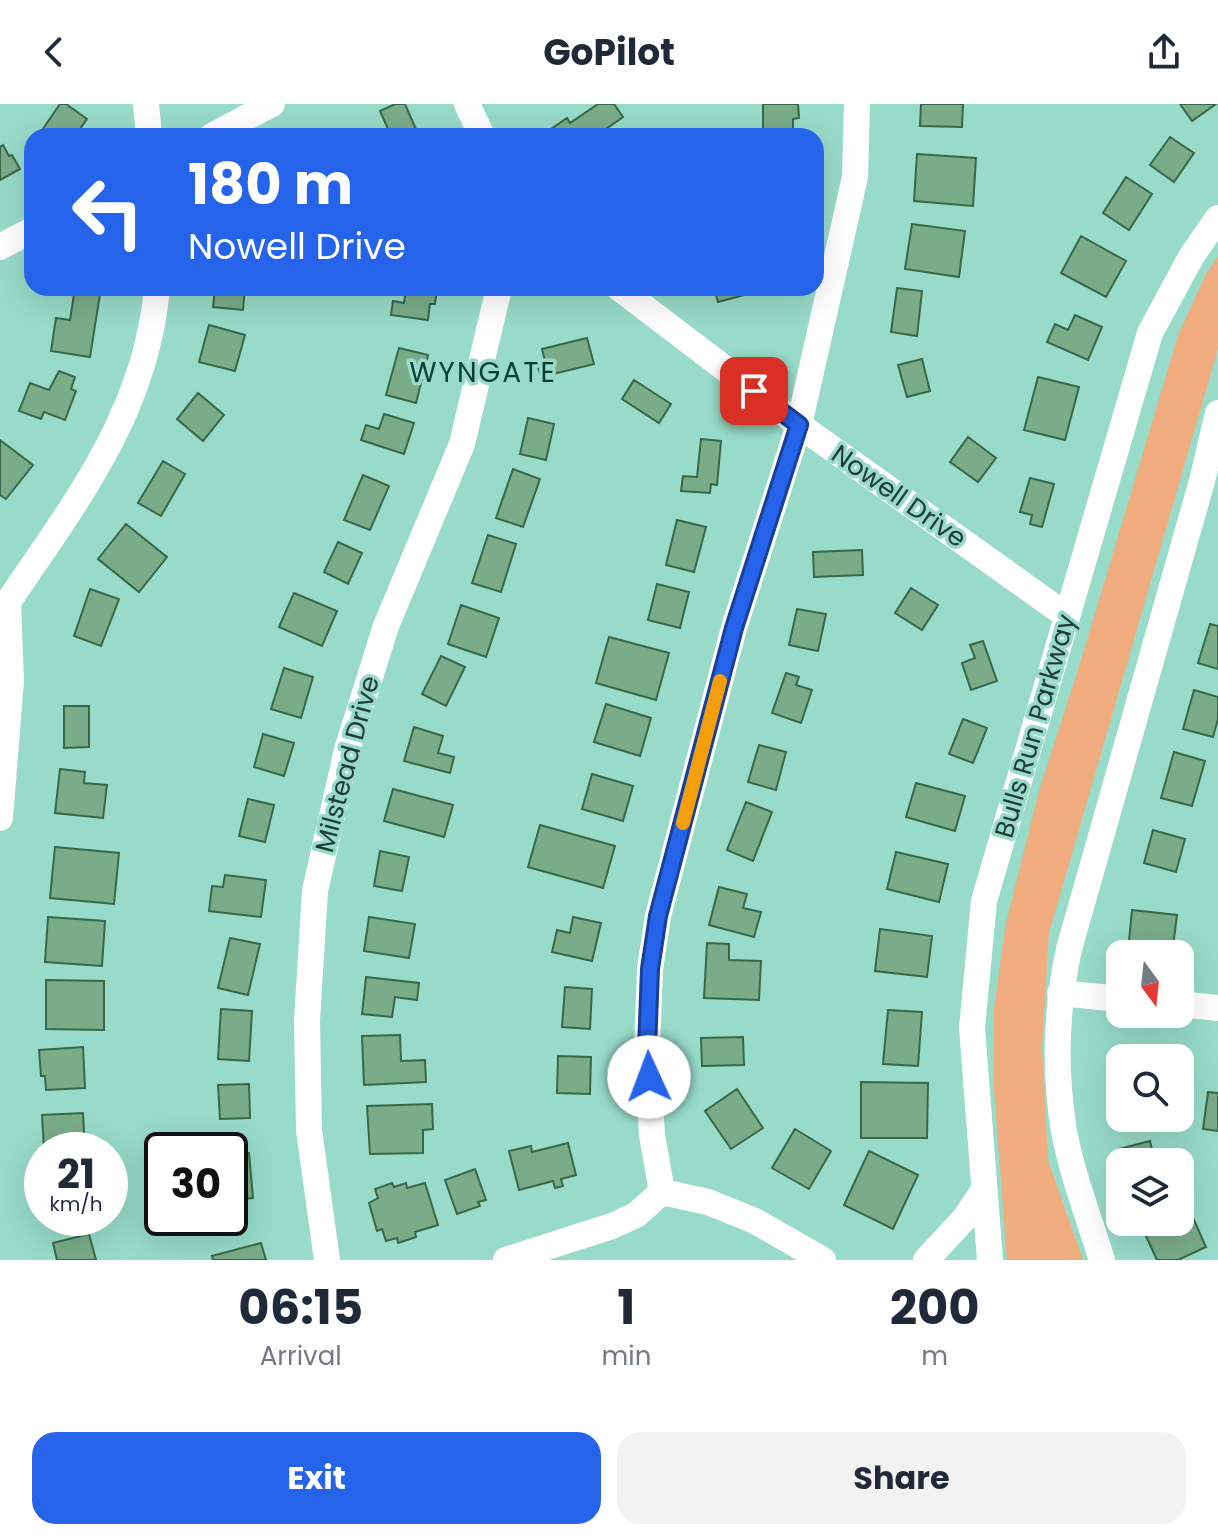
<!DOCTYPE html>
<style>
body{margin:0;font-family:Poppins,sans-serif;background:#f2f2f3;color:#1f2937;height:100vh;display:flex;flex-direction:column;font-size:30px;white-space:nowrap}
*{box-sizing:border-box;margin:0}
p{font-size:26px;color:#747a83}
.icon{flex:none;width:44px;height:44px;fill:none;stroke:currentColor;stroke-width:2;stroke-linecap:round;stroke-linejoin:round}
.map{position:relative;height:1156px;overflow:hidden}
.side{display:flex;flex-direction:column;background:#fff;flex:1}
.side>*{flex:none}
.guide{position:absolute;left:24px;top:24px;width:800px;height:168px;border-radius:24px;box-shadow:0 8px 32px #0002;background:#2563eb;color:#fff;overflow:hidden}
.needle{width:52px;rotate:165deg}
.buttons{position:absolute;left:1106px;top:836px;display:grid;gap:16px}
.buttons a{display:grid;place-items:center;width:88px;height:88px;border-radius:16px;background:#fff;box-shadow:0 8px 32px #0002;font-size:40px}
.speed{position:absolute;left:24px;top:1028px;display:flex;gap:16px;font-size:40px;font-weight:700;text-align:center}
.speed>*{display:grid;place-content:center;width:104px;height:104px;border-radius:50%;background:#fff;box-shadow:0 8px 32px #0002;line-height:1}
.speed small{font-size:20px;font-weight:400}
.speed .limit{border:4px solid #111;border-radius:12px;background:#fff;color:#111}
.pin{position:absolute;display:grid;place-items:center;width:68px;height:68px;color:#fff;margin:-34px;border-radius:16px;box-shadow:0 4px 12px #0006}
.me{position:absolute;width:88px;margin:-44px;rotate:358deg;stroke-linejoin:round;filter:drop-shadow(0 0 6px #0008)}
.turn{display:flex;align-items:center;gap:28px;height:168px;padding:0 32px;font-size:36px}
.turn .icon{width:104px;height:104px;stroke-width:2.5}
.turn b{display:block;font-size:56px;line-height:68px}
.eta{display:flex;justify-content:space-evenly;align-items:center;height:136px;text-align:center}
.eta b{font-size:48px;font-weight:700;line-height:56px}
.primary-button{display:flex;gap:16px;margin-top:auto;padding:16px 32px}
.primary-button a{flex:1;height:92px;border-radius:24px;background:#2563eb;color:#fff;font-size:32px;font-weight:700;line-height:92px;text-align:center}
.primary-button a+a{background:#f2f2f3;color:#1f2937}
header{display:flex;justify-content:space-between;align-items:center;height:104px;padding:0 32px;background:#fff;font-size:36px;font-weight:700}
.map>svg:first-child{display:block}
.green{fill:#f1ad7f}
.building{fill:#7aac8a;stroke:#386849;stroke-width:2}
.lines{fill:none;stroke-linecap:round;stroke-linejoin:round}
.street{stroke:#fff;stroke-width:26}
.route-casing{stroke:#184099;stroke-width:20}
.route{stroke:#2563eb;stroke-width:14}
.slow{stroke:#f59e0b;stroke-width:14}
.labels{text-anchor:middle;stroke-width:7;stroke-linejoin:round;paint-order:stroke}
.street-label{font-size:26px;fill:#203c34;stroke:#98dbc8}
.neighbourhood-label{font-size:28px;letter-spacing:2px;fill:#063e33;stroke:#98dbc8}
</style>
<header><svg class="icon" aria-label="back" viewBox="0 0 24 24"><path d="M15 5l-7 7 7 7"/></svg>GoPilot<svg class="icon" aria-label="share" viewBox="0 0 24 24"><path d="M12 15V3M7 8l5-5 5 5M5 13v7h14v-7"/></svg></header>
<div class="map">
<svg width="1218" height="1156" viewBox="0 0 1218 1156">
<rect width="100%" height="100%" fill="#98dbc8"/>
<path class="green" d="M1218 152V245L1049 829 1042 943 1048 1056 1083 1156H1007L994 985V904L1006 819 1039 687 1082 553 1178 231 1206 170Z"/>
<path class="building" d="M60 0H66L87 15 75 32H38Z
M395 0H405L419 32H391L380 7Z
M598 0H614L623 13 596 32H555L551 25 567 14 570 19Z
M763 0H798L799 14 793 15V32H759H763Z
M921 0H963L962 23 920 22Z
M1180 0H1216L1192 17Z
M1170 33 1194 49 1174 78 1150 61Z
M3 41 9 52 12 51 20 65 0 76V43Z
M917 50 976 54 973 102 914 97Z
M1126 73 1152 90 1129 126 1103 109Z
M912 120 965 127 959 173 905 165Z
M1081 132 1126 157 1106 193 1061 169Z
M75 184H93L92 189 100 190 90 253 51 247 56 214 70 216Z
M215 184H245L243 206 213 203Z
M406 184 437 185 435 200H430L428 216 391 211 393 197 404 199Z
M714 184H751L752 189 718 198Z
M897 184 922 187 917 232 891 228Z
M1075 211 1102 223 1088 256 1047 238 1055 220 1068 226Z
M209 221 245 231 235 267 199 258Z
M587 234 594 260 541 273 537 259 545 257 542 245Z
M399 244 428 251 416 299 386 291Z
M922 255 930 287 907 293 898 261Z
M59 267 75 273 71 285 76 287 65 316 44 308 41 315 19 307 30 279 49 286Z
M1038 273 1079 283 1065 336 1024 326Z
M634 276 671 300 659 319 622 295Z
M198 289 224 311 203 337 177 315Z
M384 310 414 319 404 350 361 336 366 321 379 325Z
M528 314 554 320 546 356 520 350Z
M968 333 996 354 978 378 950 358Z
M701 335 721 337 717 381 711 380 710 389 681 387 683 372 697 373Z
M0 336 33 361 6 395 0 391Z
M163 357 185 370 161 412 138 399Z
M513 365 540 375 523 423 496 414Z
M363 371 389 382 370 426 344 416Z
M1030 374 1054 380 1042 423 1030 420 1032 411 1020 408Z
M677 416 706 423 694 468 666 461Z
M126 420 167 453 139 488 98 455Z
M488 431 516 440 501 488 472 479Z
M338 438 362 449 348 480 324 468Z
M862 446 863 471 814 473 813 448Z
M657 480 689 488 680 524 648 516Z
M911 484 938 501 922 526 895 509Z
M90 485 119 495 101 542 74 532Z
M294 489 337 507 322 542 279 523Z
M461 501 499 514 486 553 448 540Z
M797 505 826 510 818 547 789 541Z
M1210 520 1218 522V565L1198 559Z
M609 533 669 549 656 596 596 579Z
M983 537 997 577 971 586 962 559 975 554 970 541Z
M441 552 465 563 446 602 422 590Z
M284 564 313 573 301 614 271 605Z
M786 569 799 573 796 581 812 586 801 619 772 609Z
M1194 586 1218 593V615L1213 633 1183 625Z
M606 600 651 614 640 652 594 638Z
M64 602H89V643L64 644Z
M963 615 987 624 973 659 949 650Z
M414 623 443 632 438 649 454 653 450 669 404 657Z
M263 630 294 639 284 672 254 663Z
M759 641 786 648 776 686 748 678Z
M1174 648 1205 657 1192 702 1161 694Z
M60 665 85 668 84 679 107 681 103 714 55 709Z
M592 670 633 682 623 717 582 705Z
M916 679 965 692 955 727 906 713Z
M393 685 453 701 444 733 384 717Z
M248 695 274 701 265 738 239 732Z
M746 698 772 708 753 757 727 746Z
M540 721 615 742 603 784 528 763Z
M1153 726 1185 735 1176 768 1144 759Z
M55 743 119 749 114 800 50 794Z
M380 747 409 753 402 787 374 782Z
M896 748 948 760 939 798 887 785Z
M225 771 266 776 261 813 209 807 212 782 223 783Z
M719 783 747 790 743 804 761 808 754 833 709 821Z
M1132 806 1177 811 1173 842 1129 837Z
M48 813 105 817 102 862 45 858Z
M369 813 415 820 409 854 364 847Z
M573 813 601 819 592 857 552 848 557 826 570 829Z
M880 825 932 832 927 873 875 867Z
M230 834 260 840 248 891 218 884Z
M707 839 729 840V856L761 857 759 896 704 894Z
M366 873 419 879 417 896 395 893 392 913 362 910Z
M46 876 104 877V926L46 925Z
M565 883 592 885 590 925 562 923Z
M221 905 252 907 249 957 218 955Z
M888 906 922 908 918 962 883 960Z
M400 931 401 957 425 956 426 978 364 981 362 932Z
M743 933 744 961 702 962 701 934Z
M83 943 85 984 46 986 45 972H41L39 946Z
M558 952 591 953 590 990 557 989Z
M1120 959V992L1114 993 1110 960Z
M861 978 928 979 927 1034H861Z
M249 980 250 1014 220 1015 218 981Z
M737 985 763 1024 731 1045 705 1007Z
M1208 988 1218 989V1027L1203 1025Z
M432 1000 433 1025 423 1026V1049L370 1050 367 1002Z
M83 1009 85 1046H44L42 1011Z
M795 1025 831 1047 809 1085 772 1064Z
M1150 1037 1155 1058H1123L1119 1045Z
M568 1039 576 1071 561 1075 563 1082 555 1084 553 1077 519 1086 509 1047 531 1042 532 1048Z
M869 1047 918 1071 893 1125 844 1101Z
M249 1049 253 1094 230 1096V1050Z
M475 1065 486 1096 478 1098 480 1102 457 1110 445 1076Z
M392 1079 394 1083 406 1079 407 1084 425 1079 438 1121 415 1128 416 1133 398 1139 397 1134 386 1137 382 1125 377 1127 369 1099 378 1094 375 1085Z
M1186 1098 1206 1143 1178 1156H1157L1140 1119 1180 1118V1101Z
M89 1130 96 1156H57L53 1139Z
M261 1139 266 1156H213L212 1152Z"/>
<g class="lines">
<path class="street" d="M146 0 149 32
M467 0 482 32
M212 32 272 0
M0 143 32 126
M619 184 799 321 1067 512
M0 501 8 498C75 399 146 309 157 184
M0 714 11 577 8 498
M1060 889 1120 895
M1180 900 1218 904
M662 1088 652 1031 647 945 650 865 658 812 734 524 799 321 855 73 857 0
M327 1156 309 1026 307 916 315 787 347 646 386 522 462 340 499 184
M506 1156 612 1122 636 1111 662 1088 708 1098 755 1117 823 1156
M926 1156 965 1114 983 1087
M990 1156 972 924 984 797 1150 229 1191 153 1218 114
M1102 1156C1089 1114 1072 1070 1064 1027 1054 966 1056 905 1069 845L1202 377 1218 309"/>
</g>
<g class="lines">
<defs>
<path id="route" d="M649 973 647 945 650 865 658 812 734 524 799 321 754 287"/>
</defs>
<use href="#route" class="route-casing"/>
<use href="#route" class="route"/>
<path class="slow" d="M683 719 720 577"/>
</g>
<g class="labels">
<g class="street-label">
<text transform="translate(899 392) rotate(35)" y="9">Nowell Drive</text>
<text transform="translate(1035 622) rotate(-74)" y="9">Bulls Run Parkway</text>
<text transform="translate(347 660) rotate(-75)" y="9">Milstead Drive</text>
</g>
<g class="neighbourhood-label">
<text x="483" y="278">WYNGATE</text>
</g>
</g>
</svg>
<div class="buttons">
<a><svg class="needle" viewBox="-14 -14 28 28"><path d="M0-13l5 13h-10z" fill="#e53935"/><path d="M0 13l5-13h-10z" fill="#747a83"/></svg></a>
<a><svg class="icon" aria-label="search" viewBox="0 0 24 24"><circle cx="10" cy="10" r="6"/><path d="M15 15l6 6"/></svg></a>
<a><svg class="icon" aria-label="layers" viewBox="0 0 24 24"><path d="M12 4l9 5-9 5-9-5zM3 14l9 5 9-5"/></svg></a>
</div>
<div class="speed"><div>21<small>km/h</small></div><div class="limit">30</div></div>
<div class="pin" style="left:754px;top:287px;background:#d93025"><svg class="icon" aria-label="arrive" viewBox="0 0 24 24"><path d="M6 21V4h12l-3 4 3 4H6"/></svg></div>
<svg class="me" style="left:649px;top:973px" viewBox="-20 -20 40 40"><circle r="19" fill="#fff"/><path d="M0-13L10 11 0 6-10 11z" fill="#2563eb"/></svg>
<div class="guide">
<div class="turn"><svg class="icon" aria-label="left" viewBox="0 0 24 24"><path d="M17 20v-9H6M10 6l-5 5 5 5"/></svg><div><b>180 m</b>Nowell Drive</div></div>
</div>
</div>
<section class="side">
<div class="eta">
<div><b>06:15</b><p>Arrival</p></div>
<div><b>1</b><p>min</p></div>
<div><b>200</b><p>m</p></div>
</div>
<div class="primary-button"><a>Exit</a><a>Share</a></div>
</section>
